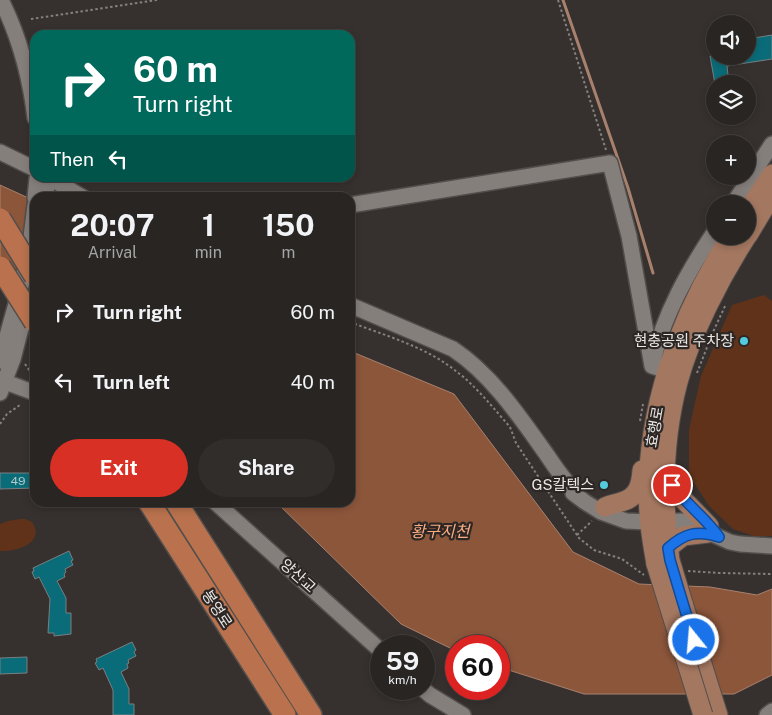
<!DOCTYPE html>
<meta charset="utf-8">
<style>
body{margin:0;font-family:"Public Sans","Noto Sans KR",sans-serif;background:#302d2a;color:#f1f3f6;height:100vh;display:flex;flex-direction:column;font-size:19px;white-space:nowrap}
*{box-sizing:border-box;margin:0}
p{font-size:16px;color:#a5a5a5}
.icon{flex:none;width:28px;height:28px;fill:none;stroke:currentColor;stroke-width:2;stroke-linecap:round;stroke-linejoin:round}
.map{position:relative;flex:1;overflow:hidden}
.side{position:absolute;left:30px;top:192px;width:325px;height:315px;display:flex;flex-direction:column;background:#282522;border-radius:15px;box-shadow:0 2px 8px #0003,0 0 0 1px #444240}
.side>*{flex:none}
.banner{position:absolute;left:30px;top:30px;width:325px;height:152px;border-radius:15px;box-shadow:0 2px 8px #0003,0 0 0 1px #444240;background:#00695c;color:#fff;overflow:hidden}
.fabs{position:absolute;left:706px;top:15px;display:grid;gap:10px}
.fabs a{display:grid;place-items:center;width:50px;height:50px;border-radius:50%;background:#282522;box-shadow:0 2px 8px #0003,0 0 0 1px #444240;font-size:25px}
.speed{position:absolute;left:370px;top:635px;display:flex;gap:10px;font-size:25px;font-weight:700;text-align:center}
.speed>*{display:grid;place-content:center;width:65px;height:65px;border-radius:50%;background:#282522;box-shadow:0 2px 8px #0003,0 0 0 1px #444240;line-height:1}
.speed small{font-size:12px;font-weight:400}
.speed .limit{border:8px solid #d22;background:#fff;color:#111}
.pin{position:absolute;display:grid;place-items:center;width:42px;height:42px;color:#fff;margin:-21px;border:2px solid #fff;border-radius:50%;box-shadow:0 1px 5px #0007}
.me{position:absolute;width:55px;margin:-28px;rotate:343deg;stroke-linejoin:round;filter:drop-shadow(0 0 4px #0008)}
.turn{display:flex;align-items:center;gap:18px;height:105px;padding:0 20px;font-size:22px}
.turn .icon{width:65px;height:65px;stroke-width:2.5}
.turn b{display:block;font-size:35px;line-height:42px}
.then{display:flex;align-items:center;height:48px;padding:0 20px;background:#0003;gap:10px;font-size:19px}
.eta{display:flex;justify-content:space-evenly;align-items:center;height:85px;text-align:center}
.eta b{font-size:30px;font-weight:700;line-height:35px}
.action{display:flex;gap:10px;margin-top:auto;padding:10px 20px}
.action a{flex:1;height:58px;border-radius:30px;background:#d93025;color:#fff;font-size:20px;font-weight:700;line-height:58px;text-align:center}
.action a+a{background:#302d2a;color:#f1f3f6}
ul{padding:0;list-style:none}
li{display:flex;align-items:center;gap:15px;height:70px;padding:0 20px}
li div{flex:1}
li b{display:block;font-size:19px}
li em{font-style:normal}
.map>svg:first-child{display:block}
.green{fill:#603219}
.water{fill:#8c563b;stroke:#a8816e}
.lines{fill:none;stroke-linecap:round;stroke-linejoin:round}
.stream{stroke:#a8816e;stroke-width:3}
.building{fill:#0b6c79;stroke:#787f81}
.minor-casing{stroke:#524e4c;stroke-width:18}
.major-casing{stroke:#524e4c;stroke-width:21}
.highway-casing{stroke:#524e4c;stroke-width:24}
.path{stroke:#85817e;stroke-width:2;stroke-dasharray:2.5 2.5;stroke-linecap:butt}
.minor{stroke:#857f7c;stroke-width:15}
.major{stroke:#a47760;stroke-width:19}
.highway{stroke:#b9724d;stroke-width:21}
.major-bridge-casing{stroke:#524e4c;stroke-width:21;stroke-linecap:butt}
.highway-bridge-casing{stroke:#524e4c;stroke-width:24;stroke-linecap:butt}
.major-bridge{stroke:#a47760;stroke-width:19}
.highway-bridge{stroke:#b9724d;stroke-width:21}
.route-casing{stroke:#114b97;stroke-width:12}
.route{stroke:#1a73e8;stroke-width:9}
.poi-dot{fill:#54cadd;stroke:#2c2724;stroke-width:2}
.labels{text-anchor:middle;stroke-width:4.5;stroke-linejoin:round;paint-order:stroke}
.number-label{font-size:12px;fill:#b2c8c9}
.poi-label{font-size:15px;fill:#e9e6e4;stroke:#2c2724;text-anchor:end}
.street-label{font-size:15px;fill:#e9e6e4;stroke:#2c2724}
.water-label{font-size:16px;font-style:italic;fill:#fdab81;stroke:#2c2724}
</style>
<div class="map">
<svg width="772" height="715" viewBox="0 0 772 715">
<rect width="100%" height="100%" fill="#36312e"/>
<path class="green" d="M764 295 772 301V536H754L733 529 709 506 689 475V430L701 376 732 305Z
M20 519H25L32 522C46 543 16 552 0 551V524L8 521Z"/>
<path class="water" d="M0 185 35 201V302L0 285Z
M350 351 454 394 573 552 639 584 710 587 757 595 772 589V675L734 694H584L499 667V646H456V651L401 624 277 503 350 502Z"/>
<g class="lines">
<path class="stream" d="M563 0 628 188 653 273"/>
</g>
<path class="building" d="M772 35V59L727 66 729 84H715L710 56H748V39Z
M0 473H35V488L0 489Z
M69 551 73 560 71 561 73 565 65 569 66 572 64 574 65 577 57 581 66 598V613H71V634L54 636V633H48L50 599 39 577 35 579 32 572 34 571 33 568Z
M132 642 136 650 134 652 136 656 128 660 129 663 127 664 128 668 121 672 129 689V704H134V715H113V690L103 668 99 670 95 663 97 662 96 659Z
M27 657V673L0 674V658Z"/>
<g class="lines">
<defs>
<path id="minor" d="M1 0C20 38 30 76 35 118
M0 152 35 169
M50 178 84 198
M35 198 37 178
M46 198 47 178
M733 204 772 144
M350 205 610 163 629 236 652 366 668 371
M350 305 453 349C492 375 520 417 547 455 555 467 563 479 573 489V493L585 502 601 512 626 521 649 522 683 521 730 542 740 544 772 546
M0 361 21 286 30 245 35 205
M653 362C663 315 689 270 715 231
M0 380 35 393
M0 393 13 359 27 305
M215 502 381 651
M423 689 430 695 463 715
M767 715 772 711"/>
<path id="major" d="M752 204 772 174
M748 235 772 195
M666 476 678 494 709 526
M605 507C611 504 615 504 621 502 637 498 641 486 642 470
M668 548 683 536 708 533
M670 560C662 501 663 439 678 382 691 334 720 278 747 236
M656 564C653 547 650 531 649 514 643 416 678 318 731 236
M683 603 718 715"/>
<path id="highway" d="M149 502 285 715
M176 502 311 715"/>
</defs>
<use href="#minor" class="minor-casing"/>
<use href="#major" class="major-casing"/>
<use href="#highway" class="highway-casing"/>
<path class="path" d="M558 0 606 150
M31 19 157 0
M350 322C386 336 427 347 457 372 475 385 495 410 510 427
M25 364 32 374
M697 373 713 332 726 304
M640 421 643 404
M0 424 7 414 20 405
M510 427 516 443 579 538 594 550 622 559 644 575
M577 535 592 521
M688 571 719 573 772 574"/>
<use href="#minor" class="minor"/>
<use href="#major" class="major"/>
<use href="#highway" class="highway"/>
<defs>
<path id="major-bridge" d="M670 560 683 603
M656 564 703 715"/>
<path id="highway-bridge" d="M0 219 35 276
M0 267 35 322"/>
</defs>
<use href="#major-bridge" class="major-bridge-casing"/>
<use href="#highway-bridge" class="highway-bridge-casing"/>
<use href="#major-bridge" class="major-bridge"/>
<use href="#highway-bridge" class="highway-bridge"/>
</g>
<g class="lines">
<defs>
<path id="route" d="M672 485C686 504 706 518 719 537 697 530 685 533 668 548L670 560 694 640"/>
</defs>
<use href="#route" class="route-casing"/>
<use href="#route" class="route"/>
</g>
<g class="poi-dot">
<circle cx="744" cy="341" r="5"/>
<circle cx="604" cy="485" r="5"/>
</g>
<g class="labels">
<g class="number-label">
<text x="18" y="485">49</text>
</g>
<g class="poi-label">
<text x="734" y="346">현충공원 주차장</text>
<text x="594" y="490">GS칼텍스</text>
</g>
<g class="street-label">
<text transform="translate(655 427) rotate(-80)" y="5">효행로</text>
<text transform="translate(298 576) rotate(42)" y="5">양산교</text>
<text transform="translate(217 609) rotate(57)" y="5">봉영로</text>
</g>
<g class="water-label">
<text x="440" y="537">황구지천</text>
</g>
</g>
</svg>
<div class="fabs">
<a><svg class="icon" aria-label="sound" viewBox="0 0 24 24"><path d="M4 9h4l5-4v14l-5-4H4zM17 9q2 3 0 6"/></svg></a>
<a><svg class="icon" aria-label="layers" viewBox="0 0 24 24"><path d="M12 4l9 5-9 5-9-5zM3 14l9 5 9-5"/></svg></a>
<a>+</a>
<a>−</a>
</div>
<div class="speed"><div>59<small>km/h</small></div><div class="limit">60</div></div>
<div class="pin" style="left:672px;top:485px;background:#d93025"><svg class="icon" aria-label="arrive" viewBox="0 0 24 24"><path d="M6 21V4h12l-3 4 3 4H6"/></svg></div>
<svg class="me" style="left:694px;top:640px" viewBox="-20 -20 40 40"><circle r="17" fill="#1a73e8" stroke="#fff" stroke-width="3"/><path d="M0-11L8 9 0 5-8 9z" fill="#fff"/></svg>
<div class="banner">
<div class="turn"><svg class="icon" aria-label="right" viewBox="0 0 24 24"><path d="M7 20v-9h11M14 6l5 5-5 5"/></svg><div><b>60 m</b>Turn right</div></div>
<div class="then">Then<svg class="icon" aria-label="left" viewBox="0 0 24 24"><path d="M17 20v-9H6M10 6l-5 5 5 5"/></svg></div>
</div>
<section class="side">
<div class="eta">
<div><b>20:07</b><p>Arrival</p></div>
<div><b>1</b><p>min</p></div>
<div><b>150</b><p>m</p></div>
</div>
<ul>
<li><svg class="icon" aria-label="right" viewBox="0 0 24 24"><path d="M7 20v-9h11M14 6l5 5-5 5"/></svg><div><b>Turn right</b></div><em>60 m</em></li>
<li><svg class="icon" aria-label="left" viewBox="0 0 24 24"><path d="M17 20v-9H6M10 6l-5 5 5 5"/></svg><div><b>Turn left</b></div><em>40 m</em></li>
</ul>
<div class="action"><a>Exit</a><a>Share</a></div>
</section>
</div>
